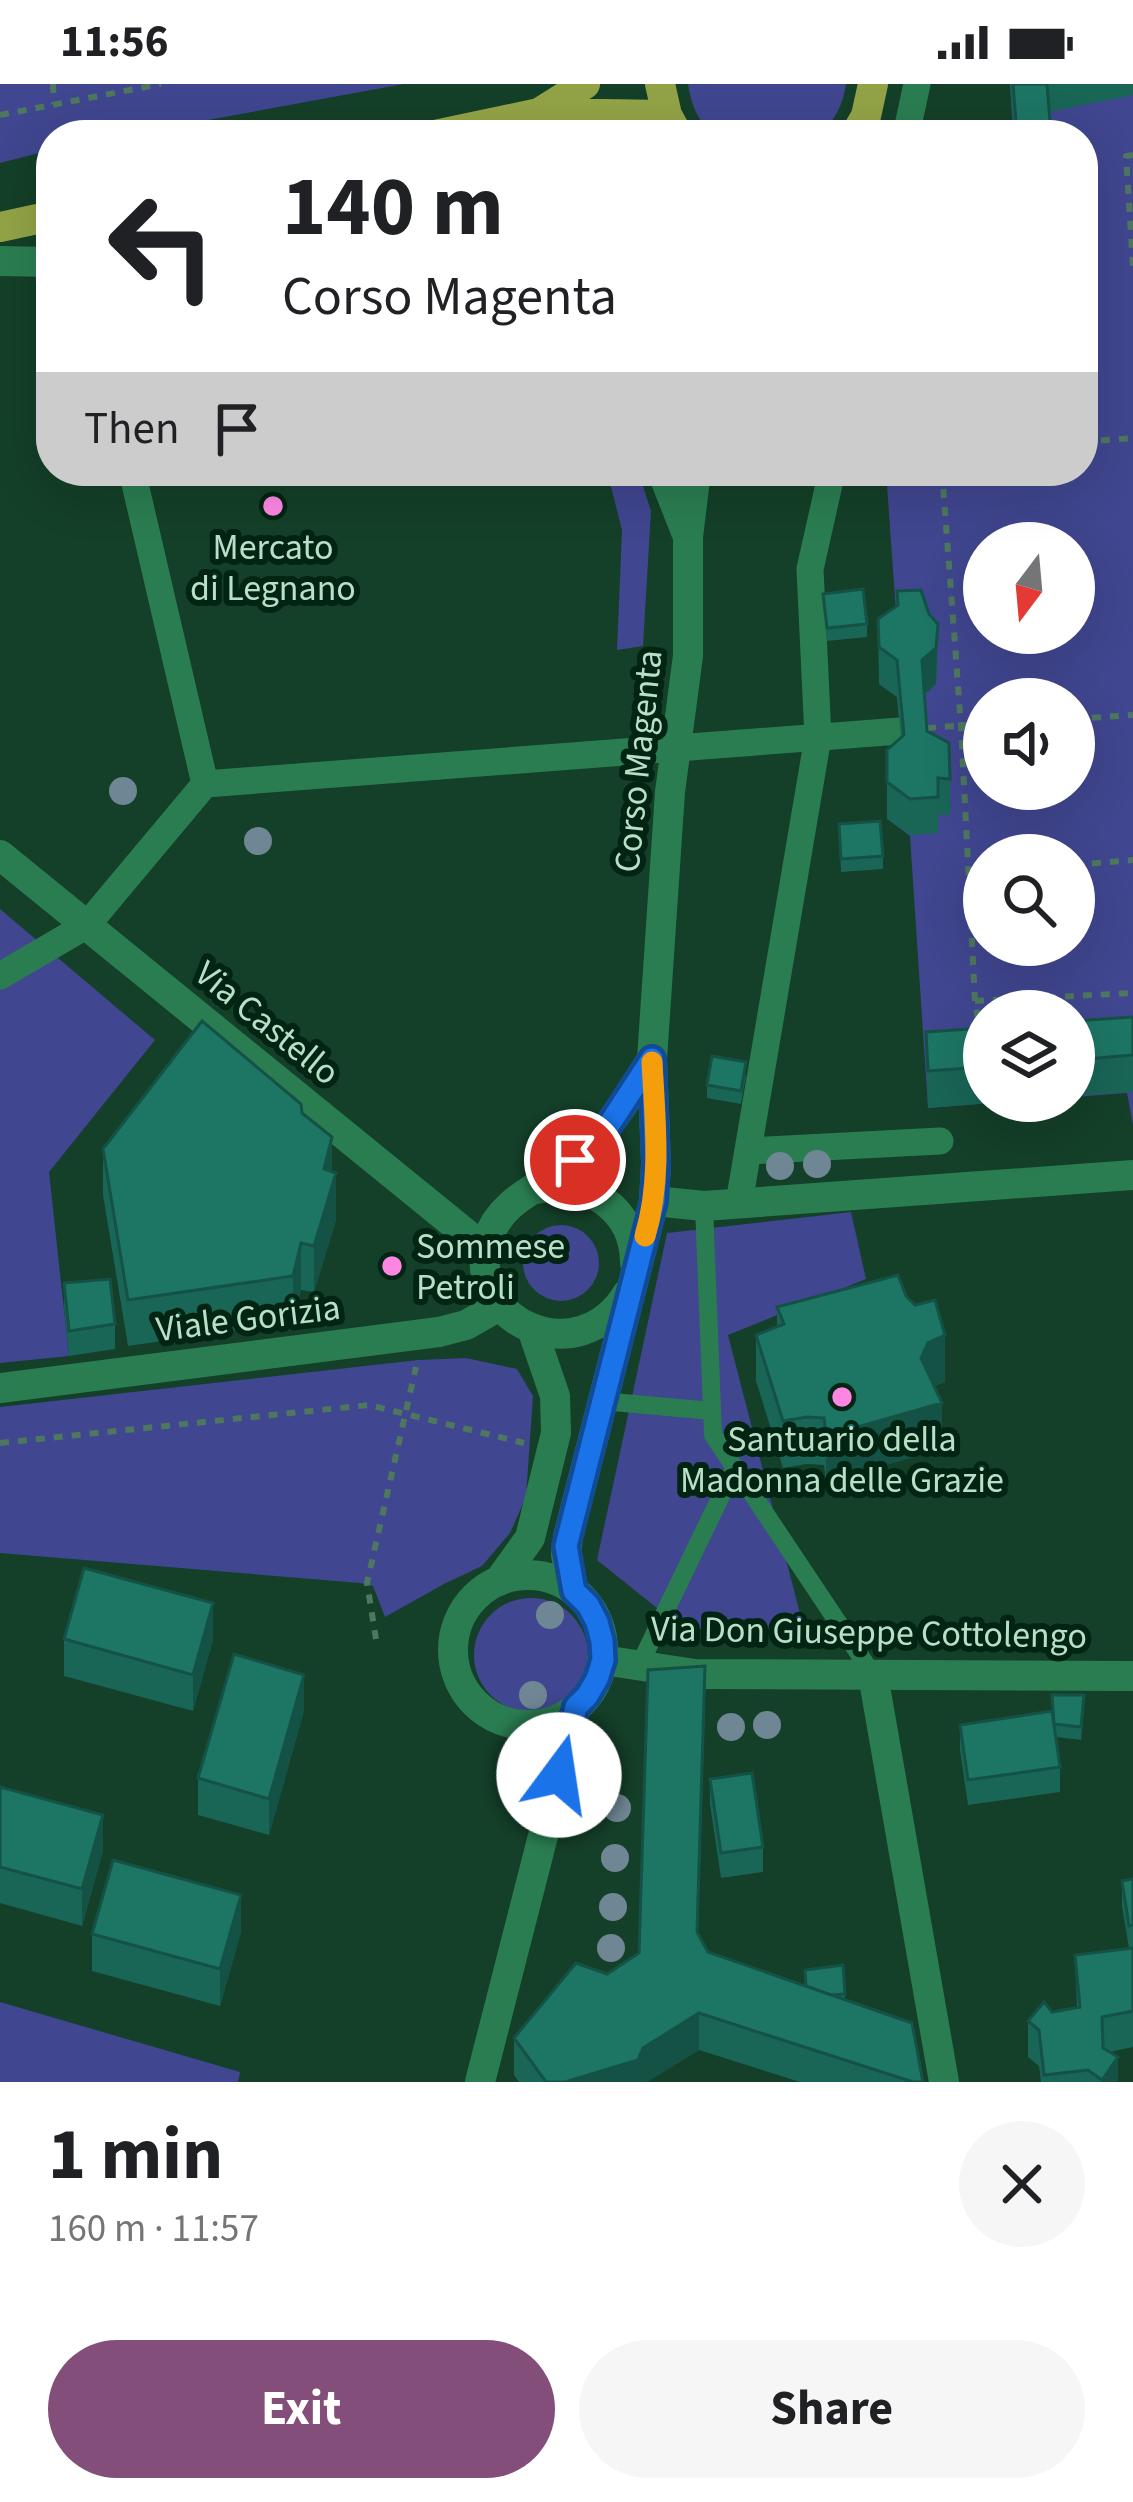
<!DOCTYPE html>
<meta charset="utf-8">
<style>
body{margin:0;font-family:"Source Sans 3",sans-serif;background:#f6f6f6;color:#202124;height:100vh;display:flex;flex-direction:column;font-size:45px;white-space:nowrap}
*{box-sizing:border-box;margin:0}
p{font-size:39px;color:#757577}
.icon{flex:none;width:66px;height:66px;fill:none;stroke:currentColor;stroke-width:2;stroke-linecap:round;stroke-linejoin:round}
.map{position:relative;height:1998px;overflow:hidden}
.sheet{display:flex;flex-direction:column;background:#fff;flex:1}
.sheet>*{flex:none}
.top-card{position:absolute;left:36px;top:36px;width:1062px;height:366px;border-radius:48px;box-shadow:0 12px 48px #0002;background:#fff;color:#202124;overflow:hidden}
.needle{width:78px;rotate:196deg}
.fabs{position:absolute;left:963px;top:438px;display:grid;gap:24px}
.fabs a{display:grid;place-items:center;width:132px;height:132px;border-radius:50%;background:#fff;box-shadow:0 12px 48px #0002;font-size:60px}
.pin{position:absolute;display:grid;place-items:center;width:102px;height:102px;color:#fff;margin:-51px;border:6px solid #fff;border-radius:50%;box-shadow:0 3px 12px #0007}
.me{position:absolute;width:132px;margin:-66px;rotate:14deg;stroke-linejoin:round;filter:drop-shadow(0 0 9px #0008)}
.turn{display:flex;align-items:center;gap:42px;height:252px;padding:0 48px;font-size:54px}
.turn .icon{width:156px;height:156px;stroke-width:2.5}
.turn b{display:block;font-size:84px;line-height:102px}
.then{display:flex;align-items:center;height:114px;padding:0 48px;background:#0003;gap:24px;font-size:45px}
.round{display:grid;place-items:center;flex:none;width:126px;height:126px;border-radius:63px;background:#f6f6f6}
.summary{display:flex;align-items:center;justify-content:space-between;height:204px;padding:0 48px}
h1{font-size:72px;font-weight:700;line-height:90px}
.button{display:flex;gap:24px;margin-top:auto;padding:24px 48px}
.button a{flex:1;height:138px;border-radius:72px;background:#834e79;color:#fff;font-size:48px;font-weight:700;line-height:138px;text-align:center}
.button a+a{background:#f6f6f6;color:#202124}
.status{display:flex;justify-content:space-between;align-items:center;height:84px;padding:0 60px;background:#fff;direction:ltr}
.status svg{height:33px;fill:currentColor}
.map>svg:first-child{display:block}
.green{fill:#40468f;fill-rule:evenodd}
.lines{fill:none;stroke-linecap:round;stroke-linejoin:round}
.path{stroke:#4d775f;stroke-width:6;stroke-dasharray:9 9;stroke-linecap:butt}
.service{stroke:#2a7d51;stroke-width:18}
.pedestrian{stroke:#2a7d51;stroke-width:27}
.minor{stroke:#2a7d51;stroke-width:30}
.tertiary{stroke:#2a7d51;stroke-width:30}
.primary{stroke:#92a347;stroke-width:30}
.tree{fill:#6f8694}
.wall{fill:#196556}
.shaded-wall{fill:#145246}
.building{fill:#1d7564;stroke:#145246;stroke-width:3}
.route-casing{stroke:#114b97;stroke-width:30}
.route{stroke:#1a73e8;stroke-width:21}
.slow{stroke:#f59e0b;stroke-width:21}
.poi-dot{fill:#fd86e2;stroke:#022412;stroke-width:4.5}
.labels{text-anchor:middle;stroke-width:12;stroke-linejoin:round;paint-order:stroke}
.poi-label{font-size:36px;fill:#b9e0c6;stroke:#022412}
.street-label{font-size:36px;fill:#b9e0c6;stroke:#022412}
</style>
<div class="status"><b>11:56</b><svg viewBox="0 0 49 12"><path d="M0 12V9h3v3zM5 12V6h3v6zM10 12V3h3v9zM15 12V0h3v12zM26 1h20v11H26zM47 4h2v5h-2z"/></svg></div>
<div class="map">
<svg width="1133" height="1998" viewBox="0 0 1133 1998">
<rect width="100%" height="100%" fill="#143f28"/>
<path class="green" d="M0 0H404L126 51H51V66L0 79Z
M688 0H846C843 21 835 36 820 51H713C698 37 691 21 688 0Z
M1010 0H1133V1041L1127 1009 1074 1013V927H984V1017H1019L928 1024 910 752 887 735V703L904 688 897 613 879 600 898 557 886 387H1083V51H1013ZM984 459H1074V549H984ZM984 615H1074V705H984ZM984 771H1074V861H984Z
M607 387H638L651 427 643 562 617 566 622 446Z
M0 825 155 956 49 1088 69 1272 0 1279Z
M851 1128 866 1195 728 1251 804 1545H683L597 1476 667 1149Z
M523 1179a38 38 0 1 1 76 0a38 38 0 1 1-76 0Z
M466 1274 517 1285 533 1312 526 1413 510 1449 482 1482 444 1500 385 1533 373 1502 360 1499 0 1469V1323L418 1276Z
M474 1571a57 57 0 1 1 114 0a57 57 0 1 1-114 0Z
M0 1918 240 1988 238 1998H0Z"/>
<g class="lines">
<path class="path" d="M53 0 54 20
M0 31 161 0
M1133 71 1126 72 1133 182
M1083 358 1133 354
M942 387 961 642 975 917 982 961H984
M1074 635 1133 631
M927 644 984 640
M1074 781 1133 776
M975 917 1133 909
M0 1359 369 1321 524 1359
M376 1555 367 1499 416 1283"/>
<path class="service" d="M704 1122 713 1351 873 1591
M602 1317 712 1327
M639 1582 734 1385"/>
<path class="pedestrian" d="M906 51 917 0
M132 387 205 700
M205 700 900 647
M0 892 87 841 205 700
M748 1067 940 1057
M739 1119 818 653 810 485 832 387"/>
<path class="minor" d="M0 771 486 1166
M654 1117 704 1122 1133 1091
M0 1304 439 1248 466 1241 501 1221
M873 1591 944 1998
M480 1998 576 1623"/>
<path class="tertiary" d="M0 177 51 178
M662 387 686 448
M537 1105C588 1093 635 1126 635 1179
M627 1210C579 1289 464 1239 488 1155 500 1115 544 1102 574 1077 585 1068 597 1056 606 1044 623 1023 637 998 652 975
M453 1566a75 75 0 1 1 150 0a75 75 0 1 1-150 0Z
M499 1497 530 1454 556 1349 555 1312 532 1245
M574 1507 566 1471 568 1453 654 1117 656 1079 652 975 670 708 688 572V453L696 387
M603 1576 695 1590 1133 1592"/>
<path class="primary" d="M660 0 667 31 678 51
M539 29 585 0
M435 51 539 29 667 31
M855 51 866 32 873 0
M0 143 51 132"/>
</g>
<g class="tree">
<circle cx="123" cy="707" r="14"/>
<circle cx="258" cy="757" r="14"/>
<circle cx="817" cy="1080" r="14"/>
<circle cx="780" cy="1082" r="14"/>
<circle cx="550" cy="1531" r="14"/>
<circle cx="533" cy="1611" r="14"/>
<circle cx="767" cy="1641" r="14"/>
<circle cx="731" cy="1643" r="14"/>
<circle cx="617" cy="1724" r="14"/>
<circle cx="615" cy="1774" r="14"/>
<circle cx="613" cy="1823" r="14"/>
<circle cx="611" cy="1864" r="14"/>
</g>
<path class="wall" d="M1010 0H1133V11L1049 28 1051 51H1014Z
M897 507 938 577 936 600 924 611 927 647 950 695V731H938V749L910 751 887 735V666L901 654 897 613 879 600 878 535 897 521Z
M823 510 867 540V553L827 557Z
M839 740 883 772V785L841 788Z
M1133 933V1008L1074 1012V937Z
M984 944V1017H1015L928 1024 926 948Z
M746 991 741 1020 707 1014V1001Z
M302 1029 332 1088 336 1136 314 1208 301 1206 293 1238 128 1262 103 1111V1065Z
M64 1199 115 1240V1265L69 1272 64 1224Z
M906 1212 945 1298 934 1302 942 1365 826 1398 824 1381 807 1380 783 1384 756 1297V1251L777 1243V1223Z
M64 1555 213 1556 193 1627 64 1592Z
M705 1619 698 1850 708 1868 805 1902V1886L843 1881 845 1915 923 1998H800L699 1966 647 1998H519L514 1991V1954L639 1869Z
M1084 1624 1081 1656 1056 1653 1060 1683V1708L968 1721 960 1666V1641Z
M304 1627 269 1751 198 1731V1694Z
M710 1695 763 1763V1788L721 1794 710 1720Z
M0 1703 103 1767 82 1842 0 1819Z
M1133 1795V1963L1110 1968 1118 1998H1041L1039 1982 1028 1973V1937L1052 1928 1077 1923 1075 1871 1129 1864 1122 1823V1797Z
M241 1848 220 1922 92 1887V1850Z"/>
<path class="shaded-wall" d="M938 540 936 600 922 613V576Z
M332 1053V1099L336 1089V1136L314 1208V1162L324 1085Z
M301 1159V1206L293 1238V1192Z
M945 1251V1298L928 1305 921 1274 928 1259Z
M942 1319V1365L826 1398V1352Z
M213 1519V1556L193 1627V1591Z
M304 1591V1627L269 1751V1715Z
M103 1731V1767L82 1842V1805Z
M241 1811V1848L220 1922V1885Z
M699 1929V1966L647 1998H565L643 1964Z
M1118 1973V1998H1102V1996Z"/>
<path class="building" d="M1013 0H1047L1051 51H1017Z
M863 505 867 540 827 544 823 510Z
M921 506 929 530 938 540 936 564 922 576 927 647 949 659 950 695 938 694V713L910 715 887 698V666L904 651 897 576 879 563 878 535 898 521 897 507Z
M880 737 883 772 841 775 839 740Z
M1133 933V971L1074 976V937Z
M202 937 301 1020 302 1029 332 1053 324 1085 336 1089 314 1162 301 1159 293 1192 128 1216 103 1065Z
M984 944V983L928 987 926 948Z
M712 972 746 978 741 1007 707 1001Z
M898 1191 906 1212 915 1221 935 1216 945 1251 928 1259 921 1274 942 1319 826 1352 824 1334 807 1333 783 1337 756 1251 784 1240 777 1223Z
M110 1195 115 1240 69 1247 64 1199Z
M84 1484 213 1519 193 1591 64 1555Z
M234 1570 304 1591 269 1715 198 1694Z
M705 1582 697 1848 708 1868 912 1939 923 1998H913L699 1929 643 1964 638 1976 565 1998H546L514 1954 576 1879 607 1890 639 1869 648 1586Z
M1052 1611H1084L1081 1643 1054 1640Z
M1052 1627 1060 1683 968 1696 960 1641Z
M752 1689 763 1763 721 1769 710 1695Z
M0 1703 103 1731 82 1805 0 1783Z
M113 1776 241 1811 220 1885 92 1850Z
M1133 1795V1841L1129 1842 1122 1797Z
M1133 1864V1927L1102 1933 1103 1964 1118 1973 1102 1996 1088 1986 1044 1991 1039 1946 1028 1937 1044 1918 1052 1928 1080 1923 1075 1871Z
M843 1881 845 1910 831 1911 806 1902 805 1886Z"/>
<g class="lines">
<defs>
<path id="route" d="M559 1691 576 1623 587 1612 597 1595 603 1576 602 1557 597 1538 588 1521 574 1507 566 1462 654 1117 656 1079 652 975 607 1044 575 1076"/>
</defs>
<use href="#route" class="route-casing"/>
<use href="#route" class="route"/>
<path class="slow" d="M645 1152C662 1096 655 1036 652 978"/>
</g>
<g class="poi-dot">
<circle cx="273" cy="422" r="12"/>
<circle cx="392" cy="1182" r="12"/>
<circle cx="842" cy="1313" r="12"/>
</g>
<g class="labels">
<g class="poi-label">
<text x="273" y="475">Mercato<tspan x="273" dy="41">di Legnano</tspan></text>
<text x="416" y="1174" text-anchor="start">Sommese<tspan x="416" dy="41">Petroli</tspan></text>
<text x="842" y="1367">Santuario della<tspan x="842" dy="41">Madonna delle Grazie</tspan></text>
</g>
<g class="street-label">
<text transform="translate(637 677) rotate(-84)" y="13">Corso Magenta</text>
<text transform="translate(268 938) rotate(39)" y="13">Via Castello</text>
<text transform="translate(248 1233) rotate(-7)" y="13">Viale Gorizia</text>
<text transform="translate(869 1547) rotate(1)" y="13">Via Don Giuseppe Cottolengo</text>
</g>
</g>
</svg>
<div class="fabs">
<a><svg class="needle" viewBox="-14 -14 28 28"><path d="M0-13l5 13h-10z" fill="#e53935"/><path d="M0 13l5-13h-10z" fill="#757577"/></svg></a>
<a><svg class="icon" aria-label="sound" viewBox="0 0 24 24"><path d="M4 9h4l5-4v14l-5-4H4zM17 9q2 3 0 6"/></svg></a>
<a><svg class="icon" aria-label="search" viewBox="0 0 24 24"><circle cx="10" cy="10" r="6"/><path d="M15 15l6 6"/></svg></a>
<a><svg class="icon" aria-label="layers" viewBox="0 0 24 24"><path d="M12 4l9 5-9 5-9-5zM3 14l9 5 9-5"/></svg></a>
</div>
<div class="pin" style="left:575px;top:1076px;background:#d93025"><svg class="icon" aria-label="arrive" viewBox="0 0 24 24"><path d="M6 21V4h12l-3 4 3 4H6"/></svg></div>
<svg class="me" style="left:559px;top:1691px" viewBox="-20 -20 40 40"><circle r="19" fill="#fff"/><path d="M0-13L10 11 0 6-10 11z" fill="#1a73e8"/></svg>
<div class="top-card">
<div class="turn"><svg class="icon" aria-label="left" viewBox="0 0 24 24"><path d="M17 20v-9H6M10 6l-5 5 5 5"/></svg><div><b>140 m</b>Corso Magenta</div></div>
<div class="then">Then<svg class="icon" aria-label="arrive" viewBox="0 0 24 24"><path d="M6 21V4h12l-3 4 3 4H6"/></svg></div>
</div>
</div>
<section class="sheet">
<div class="summary"><div><h1>1 min</h1><p>160 m · 11:57</p></div><a class="round"><svg class="icon" aria-label="close" viewBox="0 0 24 24"><path d="M6 6l12 12M18 6L6 18"/></svg></a></div>
<div class="button"><a>Exit</a><a>Share</a></div>
</section>
